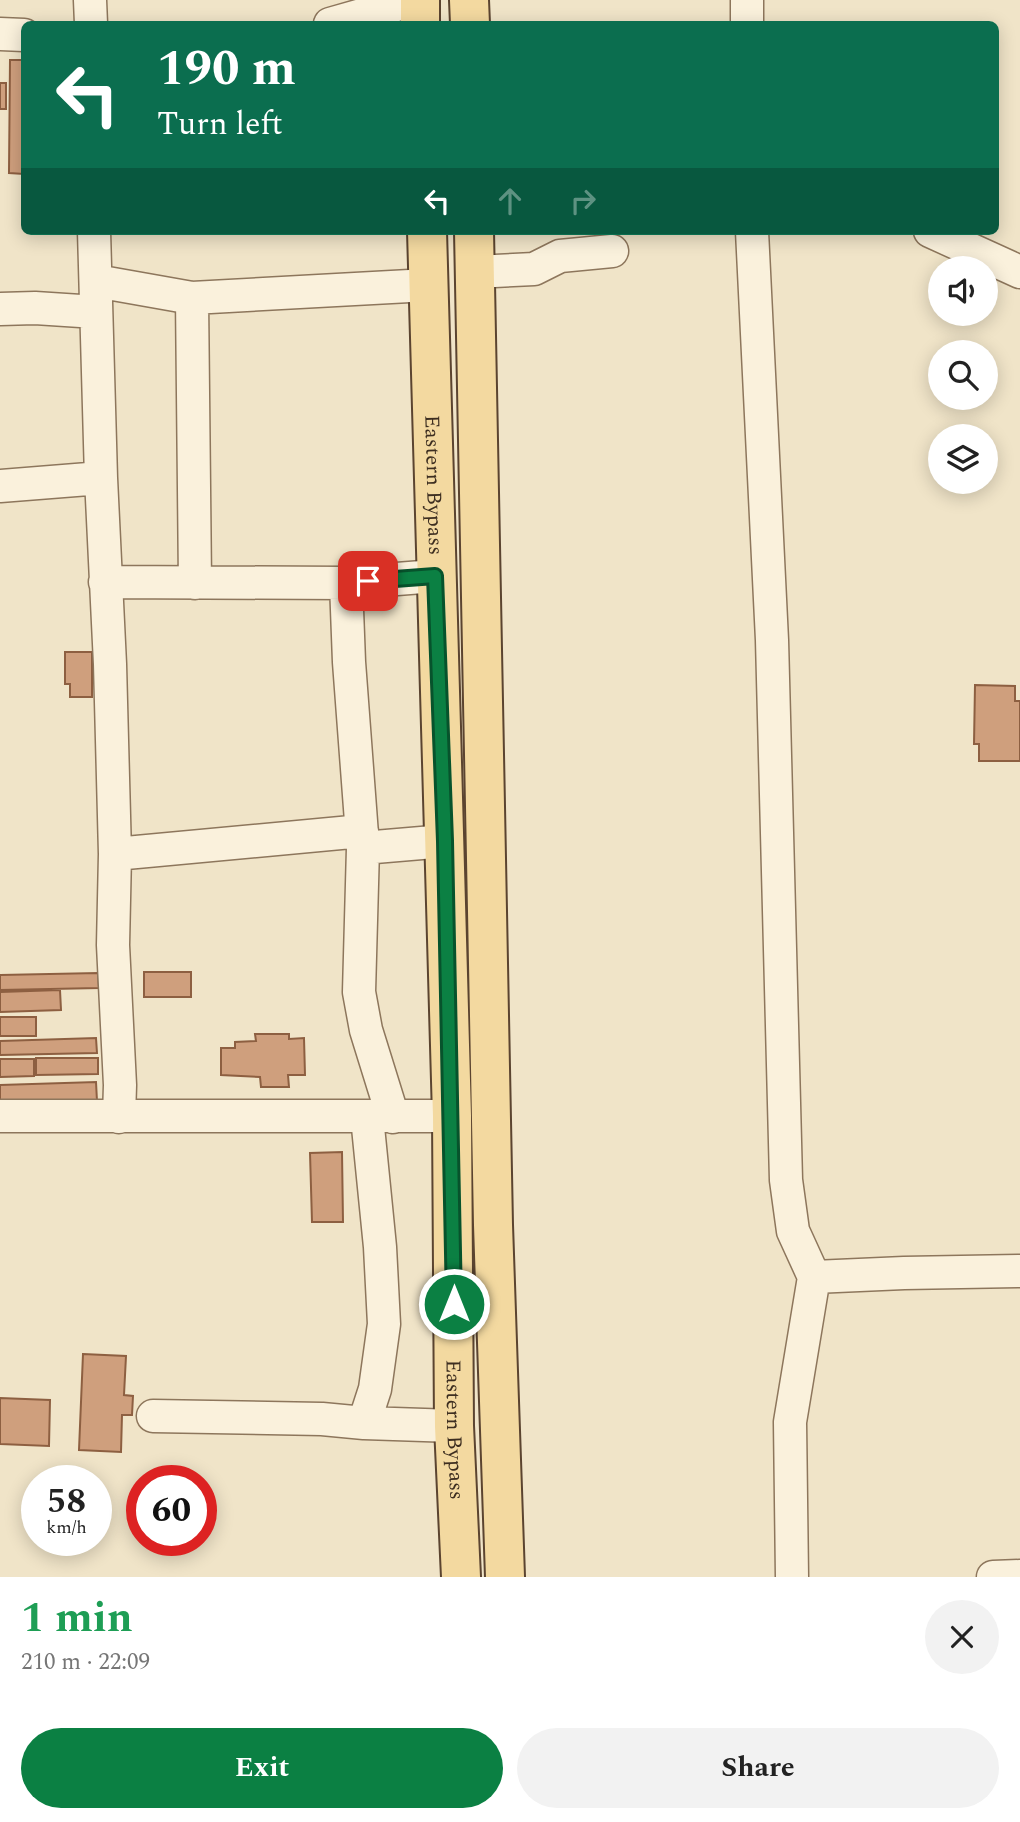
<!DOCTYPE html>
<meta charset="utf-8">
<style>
body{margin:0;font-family:Spectral,serif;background:#f2f2f2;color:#222;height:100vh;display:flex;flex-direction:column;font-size:26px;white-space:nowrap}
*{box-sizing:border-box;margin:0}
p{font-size:23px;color:#767676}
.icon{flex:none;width:38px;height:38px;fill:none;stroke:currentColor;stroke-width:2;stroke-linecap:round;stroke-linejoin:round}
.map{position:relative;height:1577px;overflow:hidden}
.details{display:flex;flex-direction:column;background:#fff;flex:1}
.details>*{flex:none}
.top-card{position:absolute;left:21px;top:21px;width:978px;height:214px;border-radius:10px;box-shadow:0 4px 18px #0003;background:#0b6e4f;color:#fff;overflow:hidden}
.controls{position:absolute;left:928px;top:256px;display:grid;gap:14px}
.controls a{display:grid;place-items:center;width:70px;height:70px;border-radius:50%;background:#fff;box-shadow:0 4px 18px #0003;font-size:35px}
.speed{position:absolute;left:21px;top:1465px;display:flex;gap:14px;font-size:35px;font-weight:700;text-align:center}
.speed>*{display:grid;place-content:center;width:91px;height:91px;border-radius:50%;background:#fff;box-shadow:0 4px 18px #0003;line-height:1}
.speed small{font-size:18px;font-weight:400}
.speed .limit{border:10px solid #d22;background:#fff;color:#111}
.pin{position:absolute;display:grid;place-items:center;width:60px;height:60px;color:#fff;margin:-30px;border-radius:14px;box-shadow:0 4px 10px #0006}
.me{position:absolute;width:77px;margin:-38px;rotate:0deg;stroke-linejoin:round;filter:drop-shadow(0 0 5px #0008)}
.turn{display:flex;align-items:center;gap:24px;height:147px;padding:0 21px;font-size:32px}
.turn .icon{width:91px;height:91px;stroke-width:2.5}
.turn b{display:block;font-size:49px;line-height:60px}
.lanes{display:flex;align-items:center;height:66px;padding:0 21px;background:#0003;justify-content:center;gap:35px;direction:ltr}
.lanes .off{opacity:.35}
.round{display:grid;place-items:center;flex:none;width:74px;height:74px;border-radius:37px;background:#f2f2f2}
.headline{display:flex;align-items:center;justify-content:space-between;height:119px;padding:0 21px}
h1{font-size:42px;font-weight:700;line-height:52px;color:#1e9e55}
.action{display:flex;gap:14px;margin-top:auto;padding:14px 21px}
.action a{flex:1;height:80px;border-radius:42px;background:#0b8043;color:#fff;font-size:28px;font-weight:700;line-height:80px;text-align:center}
.action a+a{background:#f2f2f2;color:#222}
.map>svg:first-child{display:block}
.building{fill:#cf9f7d;stroke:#8d5f41;stroke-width:2}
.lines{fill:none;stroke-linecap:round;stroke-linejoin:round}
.minor-casing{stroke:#8d765c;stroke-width:35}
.major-casing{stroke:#5b4430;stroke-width:42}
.minor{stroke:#faf1dc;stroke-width:32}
.major{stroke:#f3d9a0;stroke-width:38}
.route-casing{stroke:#07532c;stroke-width:18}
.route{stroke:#0b8043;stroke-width:12}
.labels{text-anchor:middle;stroke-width:7;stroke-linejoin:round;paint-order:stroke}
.street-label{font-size:21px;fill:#3d2e20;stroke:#f7eed8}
</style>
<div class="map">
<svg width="1020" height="1577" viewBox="0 0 1020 1577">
<rect width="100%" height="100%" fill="#f0e4c8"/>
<path class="building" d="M10 60H24V174L9 173Z
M0 83H6V109H0Z
M65 652H92V697H70V684H65Z
M975 685 1015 686V701H1020V761H979V744H974Z
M144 972H191V997H144Z
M98 973 99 988 0 990V975Z
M60 990 61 1010 0 1012V992Z
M0 1017H36V1036H0Z
M255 1034H289V1039L304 1038 305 1075H288L289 1087H261L260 1077 221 1075V1048H235V1042L256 1041Z
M96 1038 97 1053 0 1055V1041Z
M36 1058H98V1074L36 1075Z
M0 1059H34V1076L0 1077Z
M96 1082 97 1101 0 1103V1085Z
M342 1152 343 1222H312L310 1153Z
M83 1354 126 1356 124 1395 133 1396 132 1415H122L121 1452 79 1450Z
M0 1398 50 1400 49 1446 0 1444Z"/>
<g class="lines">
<defs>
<path id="minor" d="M90 0 91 24
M747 0V24
M330 24 414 0
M0 34 24 35
M94 231 101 478 110 664 115 854 113 945 120 1085 119 1117
M752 231 772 640 786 1180 793 1231 814 1277 790 1422 792 1577
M930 231 1020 272
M474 272 534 269 560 256 612 251
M96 281 192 298 428 285
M192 298 195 583
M0 309 35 308 96 312
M0 486 101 478
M105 582 346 583 435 576
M346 583 349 662 363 848 359 992 366 1030 393 1117
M363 848 445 841
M115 854 362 831
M0 1116H452
M814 1277 904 1273 1020 1271
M153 1416 322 1419 364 1423 375 1389 384 1324 380 1247 367 1117
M364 1423 454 1426
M993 1577 1020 1576"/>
<g id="major">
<path d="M420 0V24"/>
<path d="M469 0 470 24"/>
<path id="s1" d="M427 231 452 1116 454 1426 461 1577"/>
<path d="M474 231 493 1225 505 1577"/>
</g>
</defs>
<use href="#minor" class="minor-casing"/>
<use href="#major" class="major-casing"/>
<use href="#minor" class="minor"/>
<use href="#major" class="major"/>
</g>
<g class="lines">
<defs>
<path id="route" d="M368 581 435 576 445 841 454 1304"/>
</defs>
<use href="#route" class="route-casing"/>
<use href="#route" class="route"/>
</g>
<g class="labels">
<g class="street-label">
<text dy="7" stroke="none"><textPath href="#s1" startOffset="254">Eastern Bypass</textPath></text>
<text dy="7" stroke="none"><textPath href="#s1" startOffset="1199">Eastern Bypass</textPath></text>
</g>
</g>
</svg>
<div class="controls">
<a><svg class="icon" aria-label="sound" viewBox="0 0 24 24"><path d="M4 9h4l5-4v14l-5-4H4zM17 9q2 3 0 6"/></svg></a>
<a><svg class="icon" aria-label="search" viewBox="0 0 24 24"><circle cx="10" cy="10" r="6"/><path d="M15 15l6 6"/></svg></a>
<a><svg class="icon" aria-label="layers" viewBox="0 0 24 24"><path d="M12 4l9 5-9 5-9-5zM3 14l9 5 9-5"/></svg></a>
</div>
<div class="speed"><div>58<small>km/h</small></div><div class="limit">60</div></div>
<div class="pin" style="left:368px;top:581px;background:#d93025"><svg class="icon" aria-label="arrive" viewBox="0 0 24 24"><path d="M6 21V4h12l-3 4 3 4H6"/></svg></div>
<svg class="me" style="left:454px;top:1304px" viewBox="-20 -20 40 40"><circle r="17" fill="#0b8043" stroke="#fff" stroke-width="3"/><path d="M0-11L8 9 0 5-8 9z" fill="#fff"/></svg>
<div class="top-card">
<div class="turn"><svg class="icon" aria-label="left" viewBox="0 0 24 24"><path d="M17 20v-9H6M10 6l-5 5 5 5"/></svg><div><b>190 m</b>Turn left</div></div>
<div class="lanes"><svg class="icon" aria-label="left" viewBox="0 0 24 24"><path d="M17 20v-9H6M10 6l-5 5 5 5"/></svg><svg class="icon off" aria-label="ahead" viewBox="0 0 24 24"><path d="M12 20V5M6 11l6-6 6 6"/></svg><svg class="icon off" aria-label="right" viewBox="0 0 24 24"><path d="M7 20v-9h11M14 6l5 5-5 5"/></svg></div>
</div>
</div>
<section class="details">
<div class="headline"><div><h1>1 min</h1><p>210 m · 22:09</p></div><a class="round"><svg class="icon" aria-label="close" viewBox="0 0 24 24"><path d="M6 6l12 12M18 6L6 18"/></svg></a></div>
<div class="action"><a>Exit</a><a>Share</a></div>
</section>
